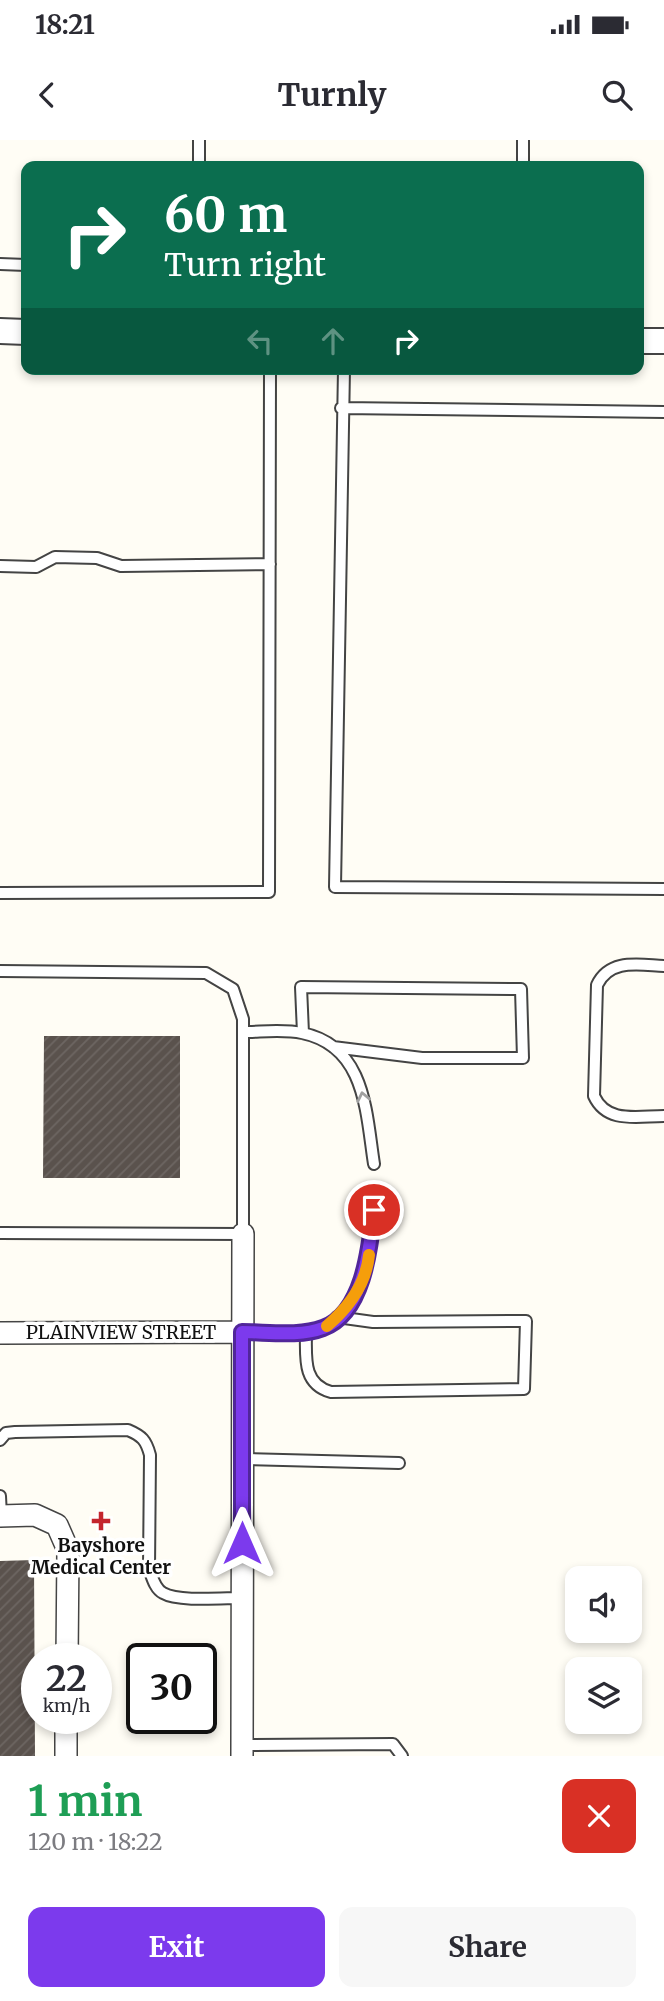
<!DOCTYPE html>
<meta charset="utf-8">
<style>
body{margin:0;font-family:Merriweather,serif;background:#f7f7f7;color:#2b2b33;height:100vh;display:flex;flex-direction:column;font-size:26px;white-space:nowrap}
*{box-sizing:border-box;margin:0}
p{font-size:23px;color:#7c7c81}
.icon{flex:none;width:38px;height:38px;fill:none;stroke:currentColor;stroke-width:2;stroke-linecap:round;stroke-linejoin:round}
.map{position:relative;height:1616px;overflow:hidden}
.sheet{display:flex;flex-direction:column;background:#fff;flex:1}
.sheet>*{flex:none}
.banner{position:absolute;left:21px;top:21px;width:623px;height:214px;border-radius:14px;box-shadow:0 4px 10px #0003;background:#0b6e4f;color:#fff;overflow:hidden}
.fabs{position:absolute;left:565px;top:1426px;display:grid;gap:14px}
.fabs a{display:grid;place-items:center;width:77px;height:77px;border-radius:14px;background:#fff;box-shadow:0 4px 10px #0003;font-size:35px}
.speed{position:absolute;left:21px;top:1503px;display:flex;gap:14px;font-size:35px;font-weight:700;text-align:center}
.speed>*{display:grid;place-content:center;width:91px;height:91px;border-radius:50%;background:#fff;box-shadow:0 4px 10px #0003;line-height:1}
.speed small{font-size:18px;font-weight:400}
.speed .limit{border:4px solid #111;border-radius:10px;background:#fff;color:#111}
.pin{position:absolute;display:grid;place-items:center;width:60px;height:60px;color:#fff;margin:-30px;border:4px solid #fff;border-radius:50%;box-shadow:0 2px 7px #0007}
.me{position:absolute;width:77px;margin:-38px;rotate:0deg;stroke-linejoin:round;filter:drop-shadow(0 0 5px #0008)}
.turn{display:flex;align-items:center;gap:24px;height:147px;padding:0 28px;font-size:32px}
.turn .icon{width:91px;height:91px;stroke-width:2.5}
.turn b{display:block;font-size:49px;line-height:60px}
.lanes{display:flex;align-items:center;height:66px;padding:0 28px;background:#0003;justify-content:center;gap:35px;direction:ltr}
.lanes .off{opacity:.35}
.round{display:grid;place-items:center;flex:none;width:74px;height:74px;border-radius:14px;background:#f7f7f7}
.head{display:flex;align-items:center;justify-content:space-between;height:119px;padding:0 28px}
h1{font-size:42px;font-weight:700;line-height:52px;color:#1e9e55}
.action{display:flex;gap:14px;margin-top:auto;padding:14px 28px}
.action a{flex:1;height:80px;border-radius:14px;background:#7c3aed;color:#fff;font-size:28px;font-weight:700;line-height:80px;text-align:center}
.action a+a{background:#f7f7f7;color:#2b2b33}
.status{display:flex;justify-content:space-between;align-items:center;height:49px;padding:0 35px;background:#fff;direction:ltr}
.status svg{height:19px;fill:currentColor}
header{display:flex;justify-content:space-between;align-items:center;height:91px;padding:0 28px;background:#fff;font-size:32px;font-weight:700}
.map>svg:first-child{display:block}
.building{fill:url(#building-hatch)}
.lines{fill:none;stroke-linecap:round;stroke-linejoin:round}
.service-casing{stroke:#444;stroke-width:14}
.minor-casing{stroke:#444;stroke-width:24}
.tertiary-casing{stroke:#444;stroke-width:28}
.service{stroke:#fff;stroke-width:10}
.minor{stroke:#fff;stroke-width:21}
.tertiary{stroke:#fff;stroke-width:24}
.oneway{stroke:#a0a0a0}
.route-casing{stroke:#51269a;stroke-width:18}
.route{stroke:#7c3aed;stroke-width:12}
.slow{stroke:#f59e0b;stroke-width:12}
.poi-dot{fill:#c4262e;stroke:#fff;stroke-width:2.5}
.labels{text-anchor:middle;stroke-width:7;stroke-linejoin:round;paint-order:stroke}
.street-label{font-size:19px;fill:#111;stroke:#fff}
.poi-label{font-size:19px;font-weight:bold;fill:#111;stroke:#fff}
</style>
<div class="status"><b>18:21</b><svg viewBox="0 0 49 12"><path d="M0 12V9h3v3zM5 12V6h3v6zM10 12V3h3v9zM15 12V0h3v12zM26 1h20v11H26zM47 4h2v5h-2z"/></svg></div>
<header><svg class="icon" aria-label="back" viewBox="0 0 24 24"><path d="M15 5l-7 7 7 7"/></svg>Turnly<svg class="icon" aria-label="search" viewBox="0 0 24 24"><circle cx="10" cy="10" r="6"/><path d="M15 15l6 6"/></svg></header>
<div class="map">
<svg width="664" height="1616" viewBox="0 0 664 1616">
<defs>
<pattern id="building-hatch" width="6" height="6" patternUnits="userSpaceOnUse" patternTransform="scale(1.75)"><rect width="6" height="6" fill="#5a524d"/><path d="M-1 1l2-2M0 6l6-6M5 7l2-2" fill="none" stroke="#6d6662"/></pattern>
</defs>
<rect width="100%" height="100%" fill="#fffdf5"/>
<path class="building" d="M44 896H180V1038H43Z
M34 1420 35 1616H0V1421Z"/>
<g class="lines">
<defs>
<path id="service" d="M199 26V0
M523 26V0
M0 124 26 125
M344 229 335 747 664 749
M341 268 664 272
M0 426 36 427 55 417 97 418 121 426 270 424
M0 753 269 752 270 229
M664 826C639 825 610 818 597 845L594 956C607 984 637 976 664 976
M0 831 206 833 233 849 243 879V1094L0 1093
M243 892C261 892 284 889 302 893 366 906 366 973 374 1024
M303 893 301 847 521 849 523 918H422L333 907
M306 1191C306 1217 302 1244 331 1252L524 1249 526 1181 373 1182 337 1177
M242 1192C267 1192 300 1197 323 1188 364 1173 370 1106 374 1070
M0 1300 6 1293 15 1292 128 1290C142 1296 146 1300 150 1315L149 1429C152 1437 155 1449 163 1453 178 1462 223 1458 242 1458
M243 1319 399 1323
M0 1356 1 1376
M242 1605 393 1604 402 1616"/>
<path id="minor" d="M0 1193 242 1192
M0 1376 35 1375 57 1385 68 1410 67 1519
M66 1616V1578
M242 1616 243 1094"/>
<path id="tertiary" d="M0 191 26 192
M639 201H664"/>
</defs>
<use href="#service" class="service-casing"/>
<use href="#minor" class="minor-casing"/>
<use href="#tertiary" class="tertiary-casing"/>
<use href="#service" class="service"/>
<use href="#minor" class="minor"/>
<use href="#tertiary" class="tertiary"/>
</g>
<defs><path id="oneway-chevron" d="M-2-3.5L2.5 0L-2 3.5" fill="none" stroke-width="1.6" stroke-linecap="round" stroke-linejoin="round" transform="scale(1.75)"/></defs>
<use class="oneway" href="#oneway-chevron" transform="translate(363 957) rotate(-102)"/>
<g class="lines">
<defs>
<path id="route" d="M242 1403V1192C267 1192 300 1197 323 1188 364 1173 370 1106 374 1070"/>
</defs>
<use href="#route" class="route-casing"/>
<use href="#route" class="route"/>
<path class="slow" d="M327 1186C348 1168 366 1144 369 1115"/>
</g>
<path class="poi-dot" d="M97.5 1370.5h7v7h7v7h-7v7h-7v-7h-7v-7h7z"/>
<g class="labels">
<g class="street-label">
<text x="121" y="1199">PLAINVIEW STREET</text>
</g>
<g class="poi-label">
<text x="101" y="1412">Bayshore<tspan x="101" dy="22">Medical Center</tspan></text>
</g>
</g>
</svg>
<div class="fabs">
<a><svg class="icon" aria-label="sound" viewBox="0 0 24 24"><path d="M4 9h4l5-4v14l-5-4H4zM17 9q2 3 0 6"/></svg></a>
<a><svg class="icon" aria-label="layers" viewBox="0 0 24 24"><path d="M12 4l9 5-9 5-9-5zM3 14l9 5 9-5"/></svg></a>
</div>
<div class="speed"><div>22<small>km/h</small></div><div class="limit">30</div></div>
<div class="pin" style="left:374px;top:1070px;background:#d93025"><svg class="icon" aria-label="arrive" viewBox="0 0 24 24"><path d="M6 21V4h12l-3 4 3 4H6"/></svg></div>
<svg class="me" style="left:242px;top:1403px" viewBox="-20 -20 40 40"><path d="M0-17L14 15 0 8-14 15z" fill="#7c3aed" stroke="#fff" stroke-width="4"/></svg>
<div class="banner">
<div class="turn"><svg class="icon" aria-label="right" viewBox="0 0 24 24"><path d="M7 20v-9h11M14 6l5 5-5 5"/></svg><div><b>60 m</b>Turn right</div></div>
<div class="lanes"><svg class="icon off" aria-label="left" viewBox="0 0 24 24"><path d="M17 20v-9H6M10 6l-5 5 5 5"/></svg><svg class="icon off" aria-label="ahead" viewBox="0 0 24 24"><path d="M12 20V5M6 11l6-6 6 6"/></svg><svg class="icon" aria-label="right" viewBox="0 0 24 24"><path d="M7 20v-9h11M14 6l5 5-5 5"/></svg></div>
</div>
</div>
<section class="sheet">
<div class="head"><div><h1>1 min</h1><p>120 m · 18:22</p></div><a class="round" style="background:#d93025;color:#fff"><svg class="icon" aria-label="close" viewBox="0 0 24 24"><path d="M6 6l12 12M18 6L6 18"/></svg></a></div>
<div class="action"><a>Exit</a><a>Share</a></div>
</section>
